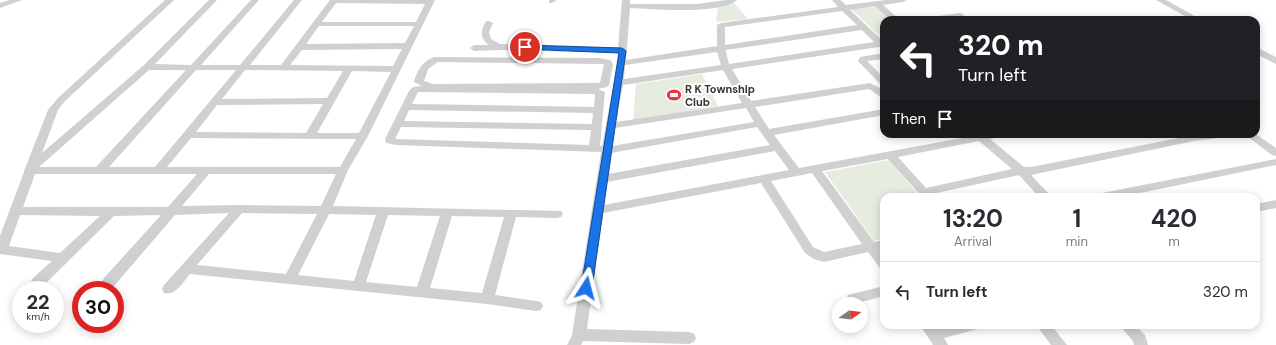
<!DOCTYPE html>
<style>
body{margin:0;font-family:"DM Sans",sans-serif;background:#f2f2f3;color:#2b2b33;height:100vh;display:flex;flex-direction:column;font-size:15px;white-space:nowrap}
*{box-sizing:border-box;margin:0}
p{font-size:13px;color:#7c7c81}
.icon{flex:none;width:22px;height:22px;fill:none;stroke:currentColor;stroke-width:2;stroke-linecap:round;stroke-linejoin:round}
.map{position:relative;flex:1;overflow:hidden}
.panel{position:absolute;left:880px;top:193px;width:380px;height:136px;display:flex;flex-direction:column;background:#fff;border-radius:12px;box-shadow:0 2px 10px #0003}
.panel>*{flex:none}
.hud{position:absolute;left:880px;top:16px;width:380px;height:122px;border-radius:12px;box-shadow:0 2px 10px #0003;background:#202124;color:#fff;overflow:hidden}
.needle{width:26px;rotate:76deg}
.tools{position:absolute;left:832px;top:297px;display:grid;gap:8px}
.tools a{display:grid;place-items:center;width:36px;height:36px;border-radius:50%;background:#fff;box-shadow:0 2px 10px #0003;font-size:20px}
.speed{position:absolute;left:12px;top:281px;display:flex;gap:8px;font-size:20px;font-weight:700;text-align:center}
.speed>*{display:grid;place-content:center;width:52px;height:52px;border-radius:50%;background:#fff;box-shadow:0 2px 10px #0003;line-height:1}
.speed small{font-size:10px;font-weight:400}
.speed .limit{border:6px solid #d22;background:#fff;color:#111}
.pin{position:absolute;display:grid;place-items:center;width:34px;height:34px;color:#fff;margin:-17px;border:2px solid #fff;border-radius:50%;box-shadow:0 1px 4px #0007}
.me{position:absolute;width:44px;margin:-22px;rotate:9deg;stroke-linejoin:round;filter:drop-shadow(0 0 3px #0008)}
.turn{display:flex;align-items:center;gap:14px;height:84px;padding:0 12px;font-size:18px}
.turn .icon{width:52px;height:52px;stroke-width:2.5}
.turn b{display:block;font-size:28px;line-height:34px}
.then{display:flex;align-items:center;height:38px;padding:0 12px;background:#0003;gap:8px;font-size:15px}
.eta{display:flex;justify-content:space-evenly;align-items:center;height:68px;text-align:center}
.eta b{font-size:24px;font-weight:700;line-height:28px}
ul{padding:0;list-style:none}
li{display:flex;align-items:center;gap:12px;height:60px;padding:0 12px;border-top:1px solid #e1e1e2}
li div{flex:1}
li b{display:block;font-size:15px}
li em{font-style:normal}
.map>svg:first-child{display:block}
.green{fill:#e6ecdf}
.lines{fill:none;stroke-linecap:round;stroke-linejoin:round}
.minor{fill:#d0d0d0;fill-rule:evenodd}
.route{fill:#1a73e8;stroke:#114b97}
.labels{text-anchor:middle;stroke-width:4;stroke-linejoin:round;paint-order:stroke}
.poi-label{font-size:11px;font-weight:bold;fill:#333;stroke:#fff;text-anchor:start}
</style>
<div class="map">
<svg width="1276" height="345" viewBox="0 0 1276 345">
<rect width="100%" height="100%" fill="#fff"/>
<path class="green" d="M734 3 748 19 716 22 718 8Z
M876 6 892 20H884V40L851 9Z
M702 74 718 106 633 121 636 84Z
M889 160 920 197H884V238L874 241 825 172Z"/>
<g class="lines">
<path class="minor" d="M10 0H22L0 8V3Z
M165 0H174L64 102 58 110 42 153 144 65 209 0H217L155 64 191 65 251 0H259L201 65H240L294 0H302L250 65H281L330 0H435L368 136 348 170 333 206 561 211 563 214 561 217 557 218 516 217 495 295 536 301 541 302 543 306 541 310 536 311 487 304 190 274C183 282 176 296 164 293L162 289 164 285 229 213 175 215 114 286 109 287 104 286 102 282 104 278 161 215 114 216 43 286 38 287 33 286 31 282 33 278 52 261 0 254V236L24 172V171L48 110 58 98ZM336 3 425 4 416 22H322ZM319 26H414L405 43 306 44ZM402 49 393 66 290 65 302 50ZM149 70H186L96 167H39ZM196 70H236L155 167H109ZM245 70 343 71 327 98 222 99ZM352 71 391 72 359 133H317ZM323 104 306 133 196 132 217 105ZM191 138 356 139 340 167H167ZM35 174H197L168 207H23ZM209 174H336L321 206 239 205 182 206ZM242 213 317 214 286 274 197 265ZM329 214 376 215 354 281 298 275ZM20 215 100 216 60 253 9 246ZM388 215 440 216 417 287 366 282ZM452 216 504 217 482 293 430 288Z
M549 0H557L552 3H549Z
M622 0H630V4H697L726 0H737C721 15 652 9 630 8L626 60 717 46V25L721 23 838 7 832 0H840L846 5 886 0H907L903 2 883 5 900 20H891L875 6 850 10 884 42V50L879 47 732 69 751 101 870 83 884 90V99L869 89 755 107 769 129 884 109V115L774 135 799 168 973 136 972 134H1006L1005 136 990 139 1024 167H1031L1194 135 1231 134 1226 137 1194 141 1031 175 1052 197H1039L1019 175 932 194 934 197H922L888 159 822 171 874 242 884 240V248L880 249 884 256V270L880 268 868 252 824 262 814 259 805 253 761 183 603 213 587 329 689 332 694 334 696 338 694 342 689 344 583 341 581 345H567L572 335 601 152 396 145 386 143 385 139 409 91 413 87 422 86 414 82C417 70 422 62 434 57L599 58 610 60 613 64 609 85 607 87 598 89 605 92 600 146H602L614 81 618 53 498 50 474 51 470 48 474 45H489C479 38 481 30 486 21H489L493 23 489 32 491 39 500 44 618 48ZM842 11 857 25 725 45V27ZM862 30 874 42 729 64 726 52V50ZM717 52 721 65 624 79 625 65ZM438 62 599 64H604L600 83H596L433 84 424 81 428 69ZM723 70 742 103 616 122 623 85ZM418 92 595 94 594 107 412 104ZM746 108 754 122 612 146 615 128ZM409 110 593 113 592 124 404 121ZM401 127 591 130 589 145 395 139ZM757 127 770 145 608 174 611 153ZM979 141 1012 169 926 188 898 157ZM775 151 789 170 604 205 607 182ZM812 173 862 244 824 252 813 247 771 181Z
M1156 0H1166L1202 20H1192Z
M960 13 964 15 963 17 941 20H919L923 18Z
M1256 47 1276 57V64L1256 54Z
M884 53V59L867 61 884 78V86L881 85 858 61 860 57Z
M1244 134H1256L1276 148V156L1272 155Z
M1276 159V165L1121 197H1096L1098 194 1102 193Z
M1276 200V208L1256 212V204Z
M884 286V296L854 304 848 303 846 299 848 295Z
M920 325H935L937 328 951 325H980L978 329 944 338 948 345H933Z
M1036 325H1051L1067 345H1051Z
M1119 325H1135L1145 335 1148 345H1134L1133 341Z"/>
</g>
<path class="route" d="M525 45 622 48 626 51 592 288 590 291 586 292 582 291 581 288 619 53 523 49 522 47Z"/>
<defs>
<symbol id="stadium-bare" viewBox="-9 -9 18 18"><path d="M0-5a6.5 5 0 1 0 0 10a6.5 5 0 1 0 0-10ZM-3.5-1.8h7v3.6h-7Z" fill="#e63946" stroke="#fff" stroke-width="2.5" paint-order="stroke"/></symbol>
</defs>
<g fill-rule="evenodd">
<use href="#stadium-bare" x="664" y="85" width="20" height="20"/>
</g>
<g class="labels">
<g class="poi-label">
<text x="685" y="93">R K Township<tspan x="685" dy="13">Club</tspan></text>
</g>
</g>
</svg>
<div class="tools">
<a><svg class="needle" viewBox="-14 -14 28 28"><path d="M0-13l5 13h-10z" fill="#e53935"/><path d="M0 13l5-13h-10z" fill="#7c7c81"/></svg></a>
</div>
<div class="speed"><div>22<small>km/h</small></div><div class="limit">30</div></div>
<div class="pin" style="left:525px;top:47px;background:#d93025"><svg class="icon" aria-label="arrive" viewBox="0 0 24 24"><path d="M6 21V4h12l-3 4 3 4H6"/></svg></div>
<svg class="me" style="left:586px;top:288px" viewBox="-20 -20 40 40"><path d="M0-17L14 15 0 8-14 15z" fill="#1a73e8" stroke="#fff" stroke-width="4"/></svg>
<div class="hud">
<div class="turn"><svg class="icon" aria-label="left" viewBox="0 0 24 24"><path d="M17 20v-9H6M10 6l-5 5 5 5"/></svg><div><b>320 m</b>Turn left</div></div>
<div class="then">Then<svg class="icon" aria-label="arrive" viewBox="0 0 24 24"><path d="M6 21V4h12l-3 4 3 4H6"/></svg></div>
</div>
<section class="panel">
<div class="eta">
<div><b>13:20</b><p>Arrival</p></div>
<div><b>1</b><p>min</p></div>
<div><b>420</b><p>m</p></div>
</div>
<ul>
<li><svg class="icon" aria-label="left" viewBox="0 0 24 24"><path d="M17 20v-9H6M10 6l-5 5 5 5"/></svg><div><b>Turn left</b></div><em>320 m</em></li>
</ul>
</section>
</div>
